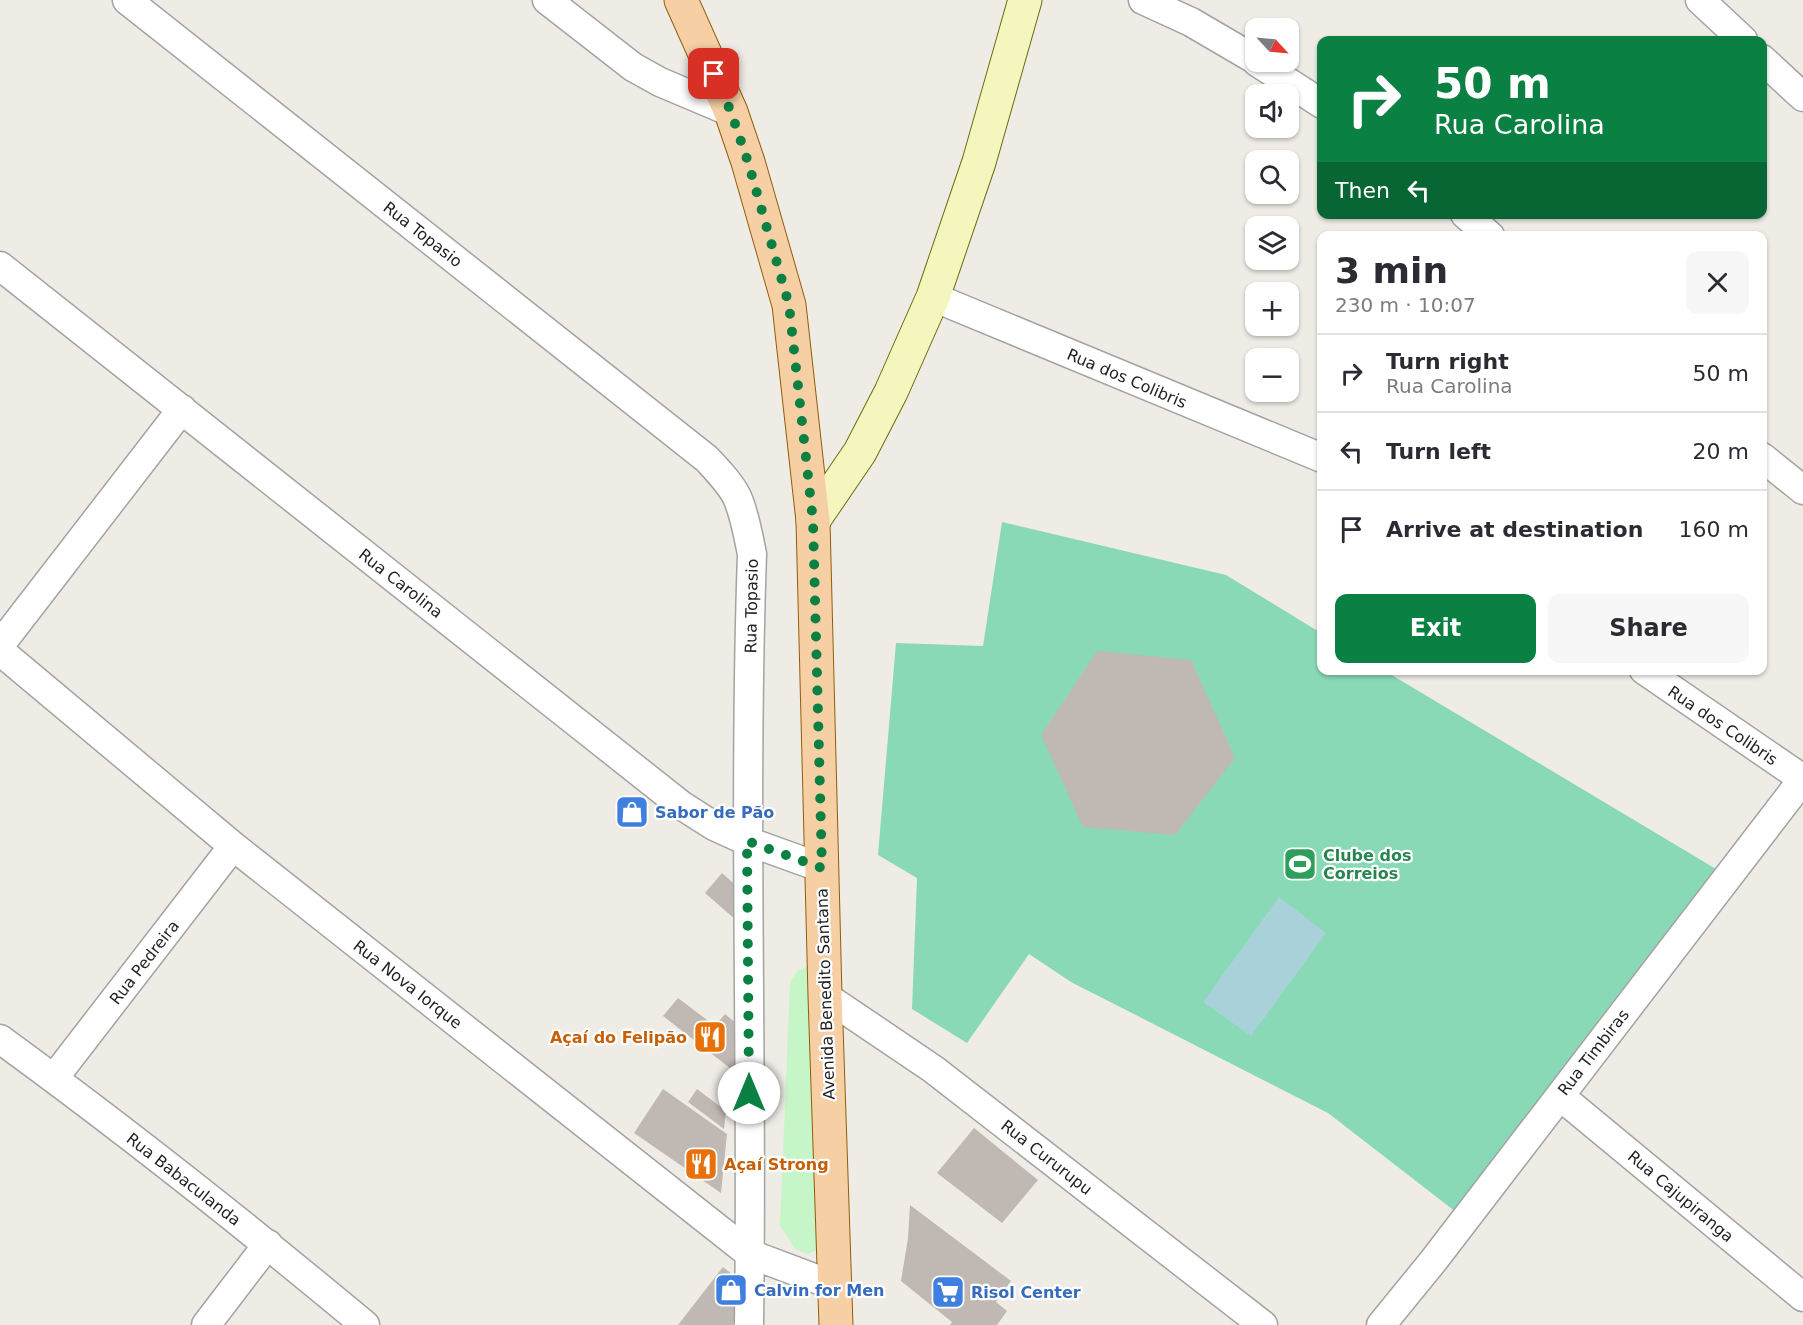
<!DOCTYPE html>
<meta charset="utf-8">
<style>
body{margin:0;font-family:"DejaVu Sans",sans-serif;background:#f7f7f7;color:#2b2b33;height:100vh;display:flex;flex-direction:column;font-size:22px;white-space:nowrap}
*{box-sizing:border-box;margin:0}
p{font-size:20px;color:#7c7c81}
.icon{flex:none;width:33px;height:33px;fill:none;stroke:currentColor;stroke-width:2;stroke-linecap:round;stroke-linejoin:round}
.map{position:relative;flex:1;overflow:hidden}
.sheet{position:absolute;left:1317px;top:231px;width:450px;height:444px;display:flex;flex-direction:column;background:#fff;border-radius:12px;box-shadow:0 2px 4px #0004}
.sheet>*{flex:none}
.hud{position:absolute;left:1317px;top:36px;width:450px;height:183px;border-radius:12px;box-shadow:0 2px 4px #0004;background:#0b8043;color:#fff;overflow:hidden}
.needle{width:39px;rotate:116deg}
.controls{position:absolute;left:1245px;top:18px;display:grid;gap:12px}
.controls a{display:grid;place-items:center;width:54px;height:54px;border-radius:12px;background:#fff;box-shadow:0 2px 4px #0004;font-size:30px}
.pin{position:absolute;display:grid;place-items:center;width:51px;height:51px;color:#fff;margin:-26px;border-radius:12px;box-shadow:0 3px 9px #0006}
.me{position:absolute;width:66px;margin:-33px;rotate:0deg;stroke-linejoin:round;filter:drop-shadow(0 0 4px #0008)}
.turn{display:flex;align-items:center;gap:21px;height:126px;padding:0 18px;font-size:27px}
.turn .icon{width:78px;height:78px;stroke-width:2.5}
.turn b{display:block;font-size:42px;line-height:51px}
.then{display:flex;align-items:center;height:57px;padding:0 18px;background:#0003;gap:12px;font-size:22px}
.round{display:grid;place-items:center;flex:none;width:63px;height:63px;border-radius:12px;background:#f7f7f7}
.overview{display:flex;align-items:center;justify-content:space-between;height:102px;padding:0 18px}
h1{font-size:36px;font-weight:800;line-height:45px}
.button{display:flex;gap:12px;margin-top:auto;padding:12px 18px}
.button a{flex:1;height:69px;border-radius:12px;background:#0b8043;color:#fff;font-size:24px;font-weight:800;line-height:69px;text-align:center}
.button a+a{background:#f7f7f7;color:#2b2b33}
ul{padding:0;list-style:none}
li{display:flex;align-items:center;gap:18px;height:78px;padding:0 18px;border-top:2px solid #e1e1e2}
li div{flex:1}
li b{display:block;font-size:22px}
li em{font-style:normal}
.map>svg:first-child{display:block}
.park{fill:#c6f6c8}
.pitch{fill:#89d9b7}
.water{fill:#a9d1da}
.building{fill:#bfb8b3}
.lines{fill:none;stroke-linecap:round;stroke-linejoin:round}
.street-casing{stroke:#a3a3a3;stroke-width:31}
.secondary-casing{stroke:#69700c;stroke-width:35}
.primary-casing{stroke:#905e0a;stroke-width:35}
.street{stroke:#fff;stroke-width:28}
.secondary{stroke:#f5f5be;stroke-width:33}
.primary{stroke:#f6cfa4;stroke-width:33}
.route{stroke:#0b8043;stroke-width:10;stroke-dasharray:0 18}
.labels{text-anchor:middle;stroke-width:4.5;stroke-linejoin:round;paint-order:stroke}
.street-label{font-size:16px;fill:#1f1f1f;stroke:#fff}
.shop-label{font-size:16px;font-weight:bold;fill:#366cbe;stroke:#fff;text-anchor:start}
.leisure-label{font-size:16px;font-weight:bold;fill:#27864d;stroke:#fff;text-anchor:start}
.food-label{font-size:16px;font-weight:bold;fill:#c56008;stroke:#fff;text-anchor:end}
</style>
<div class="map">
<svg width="1803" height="1325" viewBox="0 0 1803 1325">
<rect width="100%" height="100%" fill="#efece6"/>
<path class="park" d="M809 966 824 1248 807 1254 794 1248 780 1225 790 982 798 970Z"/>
<path class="pitch" d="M1002 522 1226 575 1321 633 1322 670 1385 671 1721 872 1456 1212 1328 1113 1071 982 1029 954 967 1043 912 1009 917 878 878 855 896 643 983 646Z"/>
<path class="water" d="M1279 897 1326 933 1251 1036 1203 1002Z"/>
<path class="building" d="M1097 651 1191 660 1235 758 1175 835 1083 827 1041 735Z
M722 873 740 889 736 920 705 893Z
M678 998 715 1026 725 1014 742 1028 744 1079 663 1016Z
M663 1089 727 1134 721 1193 634 1133Z
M697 1089 726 1111 724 1129 688 1102Z
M974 1128 1038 1180 1002 1223 937 1173Z
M910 1205 1011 1281 996 1302 1007 1311 997 1325H950L952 1322 901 1281 908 1238Z
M723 1267 743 1283 733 1325H678Z"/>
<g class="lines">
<defs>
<path id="street" d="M127 0 707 459C718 471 730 483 737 497 745 515 748 535 752 554 743 811 753 1068 749 1325
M547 0 633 67 660 82 731 112
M1143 0 1191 22 1256 60
M1700 0 1743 40
M1762 59 1803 97
M1257 62 1322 104
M1465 214 1490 236
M0 266 681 805 714 826 747 841 822 868
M933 297 1322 458
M1762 457 1803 490
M0 645 182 409
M0 651 233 846 750 1254 835 1286
M1644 670 1803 779
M825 996 933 1069 1263 1325
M0 1039C125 1130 246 1226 365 1325
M54 1078 233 846
M1560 1096 1803 1297
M206 1325 268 1244
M1381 1325 1434 1260 1803 779"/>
<path id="secondary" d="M813 521 860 452 891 392 933 297 979 162 1025 0"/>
<path id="primary" d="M681 0 731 112 748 162 789 305 813 521 825 996 836 1325"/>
</defs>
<use href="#street" class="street-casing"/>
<use href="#secondary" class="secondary-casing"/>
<use href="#primary" class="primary-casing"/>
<use href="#street" class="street"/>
<use href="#secondary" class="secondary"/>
<use href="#primary" class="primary"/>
</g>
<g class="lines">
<path class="route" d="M714 74 731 112 748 162 789 305 813 521 822 868 747 841 749 1093"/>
</g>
<defs>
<symbol id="shop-square" viewBox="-11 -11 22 22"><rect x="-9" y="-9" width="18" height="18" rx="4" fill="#3f7fe0" stroke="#fff"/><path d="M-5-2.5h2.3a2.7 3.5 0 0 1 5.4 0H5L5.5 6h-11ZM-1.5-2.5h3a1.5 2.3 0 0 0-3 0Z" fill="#fff"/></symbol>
<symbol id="stadium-square" viewBox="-11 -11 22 22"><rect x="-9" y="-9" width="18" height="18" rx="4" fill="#2e9e5b" stroke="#fff"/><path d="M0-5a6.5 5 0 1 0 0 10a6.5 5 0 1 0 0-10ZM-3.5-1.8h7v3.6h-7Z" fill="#fff"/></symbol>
<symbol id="restaurant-square" viewBox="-11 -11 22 22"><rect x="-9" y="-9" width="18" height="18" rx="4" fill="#e8710a" stroke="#fff"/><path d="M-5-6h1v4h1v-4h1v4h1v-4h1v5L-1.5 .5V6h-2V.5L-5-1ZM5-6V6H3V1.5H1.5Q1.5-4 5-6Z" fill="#fff"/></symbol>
<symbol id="supermarket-square" viewBox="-11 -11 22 22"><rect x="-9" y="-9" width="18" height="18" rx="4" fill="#3f7fe0" stroke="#fff"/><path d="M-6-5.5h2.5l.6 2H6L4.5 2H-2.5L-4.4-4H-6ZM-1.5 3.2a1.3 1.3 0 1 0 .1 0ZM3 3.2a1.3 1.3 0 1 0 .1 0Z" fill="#fff"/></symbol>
</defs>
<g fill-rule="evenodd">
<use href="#shop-square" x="613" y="793" width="38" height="38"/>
<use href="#stadium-square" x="1281" y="845" width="38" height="38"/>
<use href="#restaurant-square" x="691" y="1018" width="38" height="38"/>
<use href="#restaurant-square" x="682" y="1145" width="38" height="38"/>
<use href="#shop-square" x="712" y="1271" width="38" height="38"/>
<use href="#supermarket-square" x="929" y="1273" width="38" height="38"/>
</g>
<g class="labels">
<g class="street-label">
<text transform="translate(423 234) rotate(38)" y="6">Rua Topasio</text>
<text transform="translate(1127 378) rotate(23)" y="6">Rua dos Colibris</text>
<text transform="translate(401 583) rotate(38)" y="6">Rua Carolina</text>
<text transform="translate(751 606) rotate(-89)" y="6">Rua Topasio</text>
<text transform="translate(1723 725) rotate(34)" y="6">Rua dos Colibris</text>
<text transform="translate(144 962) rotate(-52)" y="6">Rua Pedreira</text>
<text transform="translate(408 984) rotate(38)" y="6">Rua Nova Iorque</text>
<text transform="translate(825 994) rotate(-92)" y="6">Avenida Benedito Santana</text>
<text transform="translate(1593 1052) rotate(-52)" y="6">Rua Timbiras</text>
<text transform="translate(1047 1157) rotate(38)" y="6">Rua Cururupu</text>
<text transform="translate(184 1179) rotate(38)" y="6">Rua Babaculanda</text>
<text transform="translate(1681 1196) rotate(40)" y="6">Rua Cajupiranga</text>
</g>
<g class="shop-label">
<text x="655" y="818">Sabor de Pão</text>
<text x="754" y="1296">Calvin for Men</text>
<text x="971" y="1298">Risol Center</text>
</g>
<g class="leisure-label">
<text x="1323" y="861">Clube dos<tspan x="1323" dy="18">Correios</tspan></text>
</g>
<g class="food-label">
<text x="687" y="1043">Açaí do Felipão</text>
<text x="724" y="1170" text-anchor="start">Açaí Strong</text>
</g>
</g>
</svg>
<div class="controls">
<a><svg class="needle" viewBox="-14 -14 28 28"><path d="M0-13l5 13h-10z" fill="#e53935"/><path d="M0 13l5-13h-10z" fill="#7c7c81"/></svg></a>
<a><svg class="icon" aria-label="sound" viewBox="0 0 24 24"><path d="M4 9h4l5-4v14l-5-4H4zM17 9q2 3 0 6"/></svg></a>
<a><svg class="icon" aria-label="search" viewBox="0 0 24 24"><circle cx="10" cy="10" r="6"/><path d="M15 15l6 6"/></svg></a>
<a><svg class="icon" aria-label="layers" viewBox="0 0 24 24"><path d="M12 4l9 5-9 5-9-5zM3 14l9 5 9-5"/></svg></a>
<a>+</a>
<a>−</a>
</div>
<div class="pin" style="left:714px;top:74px;background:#d93025"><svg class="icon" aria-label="arrive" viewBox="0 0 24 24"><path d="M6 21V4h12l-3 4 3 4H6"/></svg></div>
<svg class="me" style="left:749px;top:1093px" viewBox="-20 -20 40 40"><circle r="19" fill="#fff"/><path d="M0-13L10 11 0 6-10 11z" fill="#0b8043"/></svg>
<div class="hud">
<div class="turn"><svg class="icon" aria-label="right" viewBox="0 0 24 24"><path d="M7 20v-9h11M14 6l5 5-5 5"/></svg><div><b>50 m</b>Rua Carolina</div></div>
<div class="then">Then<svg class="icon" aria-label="left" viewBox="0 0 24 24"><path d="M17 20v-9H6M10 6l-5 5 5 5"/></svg></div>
</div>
<section class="sheet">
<div class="overview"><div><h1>3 min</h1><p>230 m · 10:07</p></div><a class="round"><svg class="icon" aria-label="close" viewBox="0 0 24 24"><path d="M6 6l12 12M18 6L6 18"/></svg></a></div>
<ul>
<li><svg class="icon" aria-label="right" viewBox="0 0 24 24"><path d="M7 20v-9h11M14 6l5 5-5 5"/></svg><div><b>Turn right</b><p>Rua Carolina</p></div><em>50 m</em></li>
<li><svg class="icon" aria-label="left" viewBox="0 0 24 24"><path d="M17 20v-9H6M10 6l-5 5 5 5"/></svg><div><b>Turn left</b></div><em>20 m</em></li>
<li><svg class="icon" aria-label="arrive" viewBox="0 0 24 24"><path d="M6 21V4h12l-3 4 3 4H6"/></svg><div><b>Arrive at destination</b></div><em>160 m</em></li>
</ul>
<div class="button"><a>Exit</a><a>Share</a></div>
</section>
</div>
